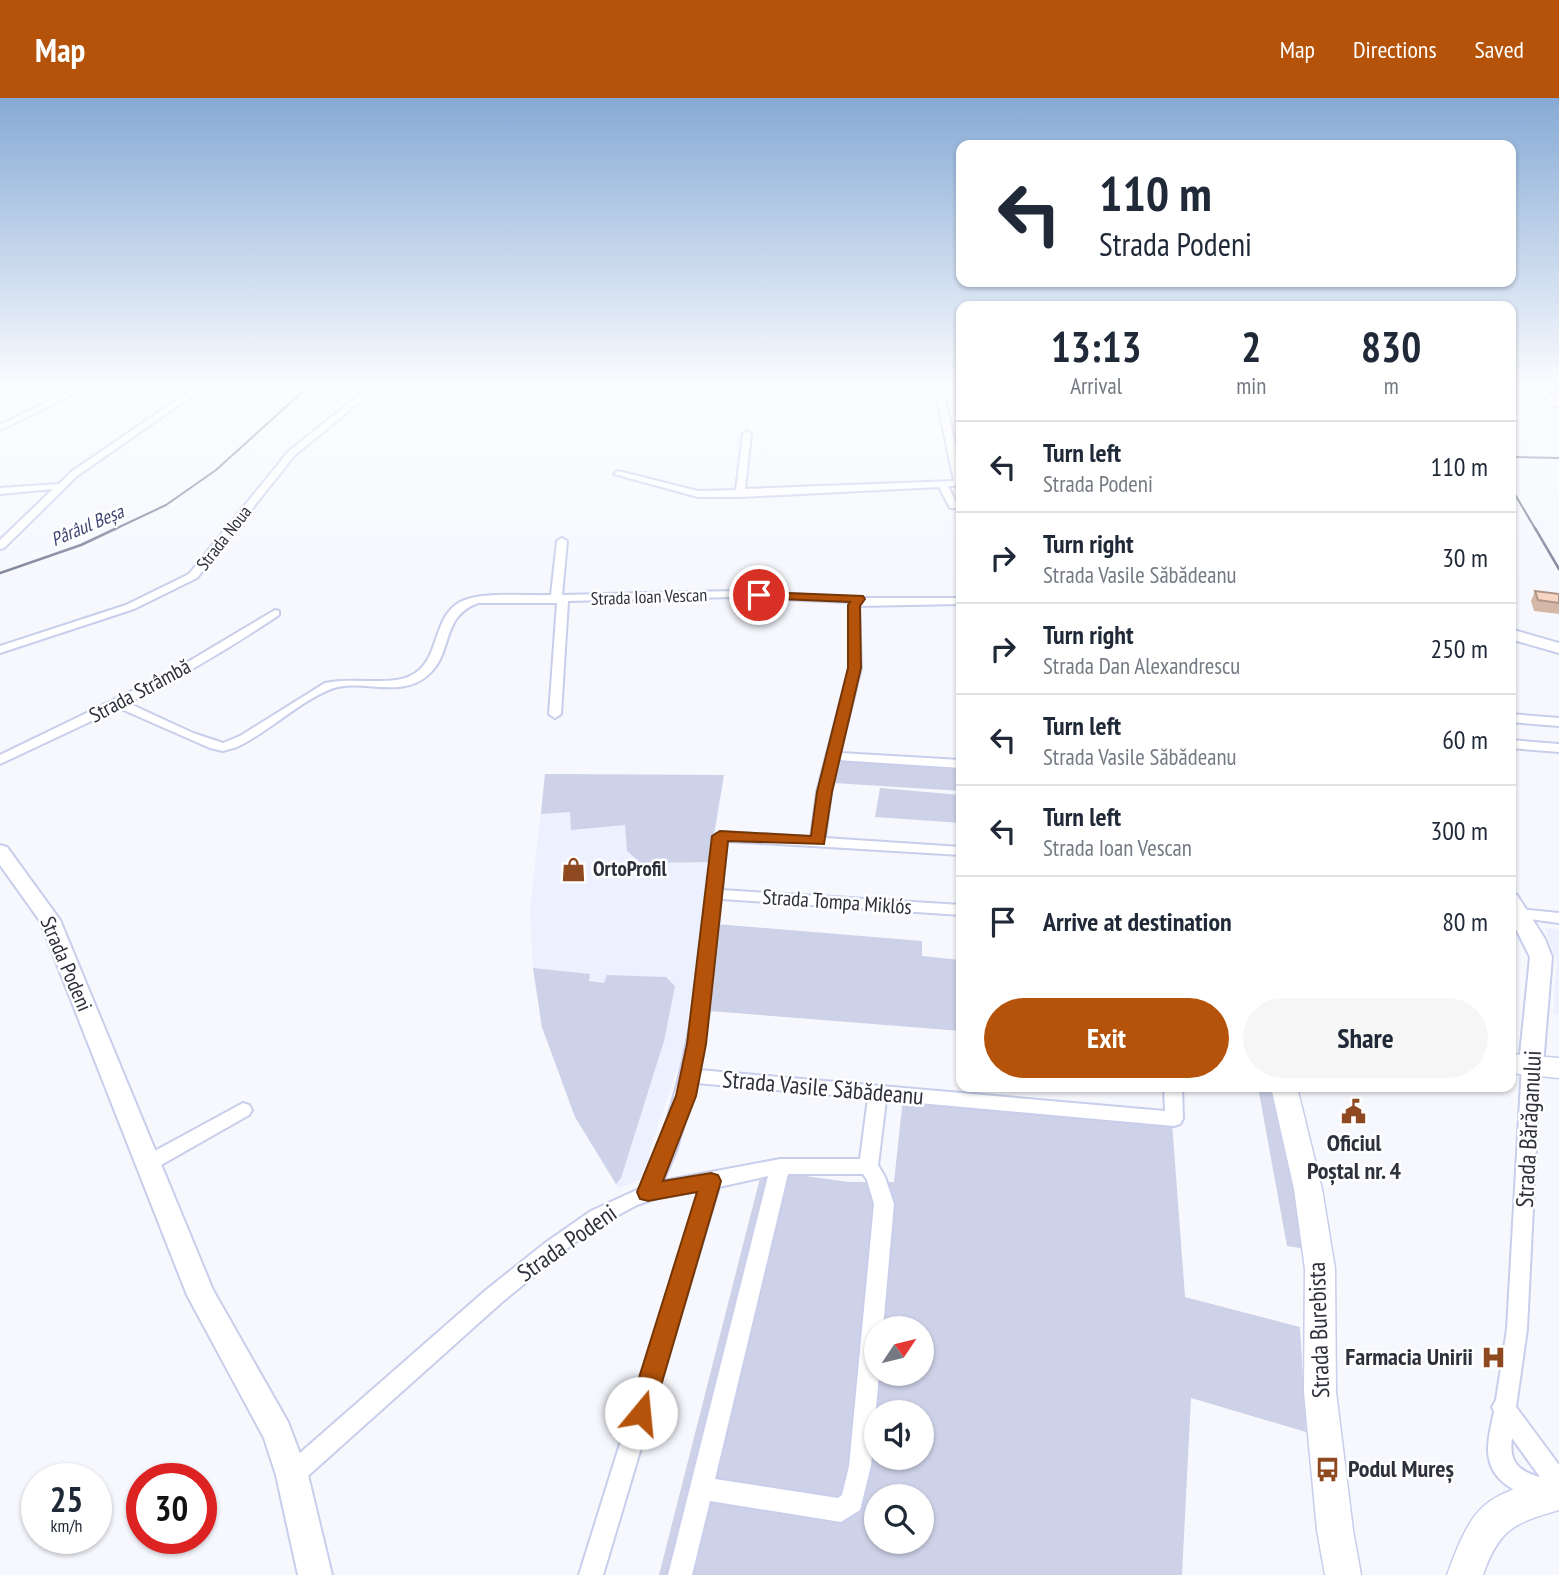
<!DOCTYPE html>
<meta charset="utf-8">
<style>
body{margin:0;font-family:"PT Sans Narrow",sans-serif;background:#f6f6f7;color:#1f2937;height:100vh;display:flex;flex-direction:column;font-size:26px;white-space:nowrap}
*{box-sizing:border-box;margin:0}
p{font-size:23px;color:#747a83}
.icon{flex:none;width:38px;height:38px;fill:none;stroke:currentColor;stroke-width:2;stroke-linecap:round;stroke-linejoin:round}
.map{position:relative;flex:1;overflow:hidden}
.sheet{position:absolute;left:956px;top:203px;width:560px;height:791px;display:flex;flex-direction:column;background:#fff;border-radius:14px;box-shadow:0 2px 5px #0004}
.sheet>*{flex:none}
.top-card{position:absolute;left:956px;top:42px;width:560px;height:147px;border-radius:14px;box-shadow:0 2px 5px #0004;background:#fff;color:#1f2937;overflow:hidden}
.needle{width:46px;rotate:55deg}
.buttons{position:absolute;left:864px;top:1218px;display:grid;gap:14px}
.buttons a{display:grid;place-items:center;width:70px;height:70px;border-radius:50%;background:#fff;box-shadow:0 2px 5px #0004;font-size:35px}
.speed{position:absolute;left:21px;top:1365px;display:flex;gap:14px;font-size:35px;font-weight:700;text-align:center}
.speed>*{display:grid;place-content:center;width:91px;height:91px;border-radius:50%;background:#fff;box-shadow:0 2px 5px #0004;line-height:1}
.speed small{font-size:18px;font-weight:400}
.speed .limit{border:10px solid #d22;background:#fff;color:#111}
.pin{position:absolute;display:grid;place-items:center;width:60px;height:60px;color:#fff;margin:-30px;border:4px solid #fff;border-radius:50%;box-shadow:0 2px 7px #0007}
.me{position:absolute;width:77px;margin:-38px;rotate:17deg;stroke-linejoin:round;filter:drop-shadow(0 0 5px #0008)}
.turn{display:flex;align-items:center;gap:24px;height:147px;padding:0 28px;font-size:32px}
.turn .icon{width:91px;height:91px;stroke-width:2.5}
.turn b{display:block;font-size:49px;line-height:60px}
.eta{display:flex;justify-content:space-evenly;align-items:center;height:119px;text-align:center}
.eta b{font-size:42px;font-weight:700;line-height:49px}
.primary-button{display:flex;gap:14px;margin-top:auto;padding:14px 28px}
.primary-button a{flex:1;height:80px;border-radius:42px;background:#b45309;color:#fff;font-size:28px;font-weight:700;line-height:80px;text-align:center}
.primary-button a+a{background:#f6f6f7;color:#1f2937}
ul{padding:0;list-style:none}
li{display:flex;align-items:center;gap:21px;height:91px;padding:0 28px;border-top:2px solid #e0e1e3}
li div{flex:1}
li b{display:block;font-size:26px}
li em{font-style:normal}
header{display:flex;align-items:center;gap:42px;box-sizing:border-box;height:98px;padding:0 35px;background:#b45309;color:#fff}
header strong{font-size:33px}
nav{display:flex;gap:38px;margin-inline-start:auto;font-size:24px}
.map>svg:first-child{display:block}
.built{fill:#ecf0ff}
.green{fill:#ced2e8;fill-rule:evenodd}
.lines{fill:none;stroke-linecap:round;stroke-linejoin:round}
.stream-far1{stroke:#757a93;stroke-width:2}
.stream{stroke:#757a93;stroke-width:2.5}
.street-casing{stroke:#c8ceeb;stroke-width:4}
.secondary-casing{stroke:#c8ceeb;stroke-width:4}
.primary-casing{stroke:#c8ceeb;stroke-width:3}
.street{fill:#fff;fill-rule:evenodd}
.secondary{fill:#fff;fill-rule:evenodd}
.primary{fill:#fff;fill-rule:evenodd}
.wall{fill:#d5b7a8}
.building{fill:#f8d5c3;stroke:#ae9588;stroke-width:2}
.route{fill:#b45309;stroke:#753606;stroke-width:2}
.labels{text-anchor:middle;stroke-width:5;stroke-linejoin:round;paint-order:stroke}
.far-street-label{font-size:18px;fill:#2e313c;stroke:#fff}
.far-water-label{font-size:19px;font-style:italic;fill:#3e4572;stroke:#fff}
.street-label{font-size:21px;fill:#2e313c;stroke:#fff}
.poi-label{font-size:21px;font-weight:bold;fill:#2e313c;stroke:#fff;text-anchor:start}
.near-street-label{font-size:24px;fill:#2e313c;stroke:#fff}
.near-poi-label{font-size:24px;font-weight:bold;fill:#2e313c;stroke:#fff}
</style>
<header>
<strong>Map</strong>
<nav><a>Map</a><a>Directions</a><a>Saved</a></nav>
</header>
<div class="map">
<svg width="1559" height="1477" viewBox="0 0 1559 1477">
<rect width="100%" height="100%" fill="#f6f8fe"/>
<path class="built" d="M545 676 724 677 683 953 649 1054 652 1077 618 1090 575 1019 541 928 533 868 530 812Z
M1545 830 1559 831V918L1553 916 1557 864Z"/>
<path class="green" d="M841 663 961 670V693L834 685Z
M545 676 724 677 709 764 641 765 627 753 625 727 571 732 570 714 541 716Z
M880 690 961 697V725L875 719Z
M716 826 922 843V858L961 862V933L709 913Z
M533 870 590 876 589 883 604 885 607 877 666 879 675 888 664 943 621 1080 616 1086 575 1019 542 929Z
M1258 989H1275L1307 1151 1287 1148Z
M903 1000 1172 1024 1185 1199 1300 1229 1306 1334 1191 1300 1182 1477H659L762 1072 849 1084H894ZM877 1230H922V1276H877ZM877 1314H922V1360H877ZM877 1398H922V1444H877Z"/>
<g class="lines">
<path class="stream-far1" d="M1510 359 1559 360
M1510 388 1536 432
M113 432 166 407 216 372 309 288"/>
<path class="stream" d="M1535 430 1559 471
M0 475 81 447 117 430"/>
<defs>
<path id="street" d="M79 288H89L0 332V327Z
M197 288H206L77 378 4 450 0 451V442L53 391 0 396V390L59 386 71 374Z
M370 288H379L294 358 197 480 134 511 0 555V548L126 507 189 476 288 354Z
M1531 288H1540L1559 303V308H1555Z
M940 294 944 296 961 372V388H948L958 408 956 410H950L939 389 740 399H698L614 376 618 373 698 393 736 392 743 336 747 333 751 336 745 391 954 383 936 296Z
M562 440 567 443 562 497 734 493 864 500H961V506L859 508 861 570 840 655 961 662V670L838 662 831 694 825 740 961 749V757L727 743 722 792 961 807V817L721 801 708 920 699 972 1165 1013 1164 989H1182L1183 1021 1180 1026 1174 1028 886 1002 878 1067 885 1079 894 1106 883 1230H877V1276H879L871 1368 860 1412 841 1424 710 1403 692 1477H668L768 1078 719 1089 603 1477H579L699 1093 663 1098 637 1107 605 1124 574 1145 501 1205 300 1385 292 1388 284 1385 281 1377 284 1369 486 1192 545 1145 591 1113 641 1090C694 974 699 861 713 738L720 734 811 739 817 694 849 570V507L851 504 734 499 568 503 561 616 555 620 549 616 557 505H478C440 519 454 555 428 577 401 601 364 581 334 590 302 601 269 634 237 649L223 653 210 650 119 610 0 666V657L171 574 275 512 279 513V517C230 550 181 579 128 605L193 635 223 645 240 638 325 585C351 579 391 588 410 578 441 564 431 520 460 504 481 493 526 498 551 497L557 443ZM696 985 868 1000 860 1061H780L663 1083 676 1053ZM788 1076H863L867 1082 874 1106 849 1368 842 1397 838 1400 715 1381Z
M1510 616 1559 620V628L1510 624Z
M1510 642 1559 646V654L1510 650Z
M1519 811 1559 815V825L1514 819 1511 816Z
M1531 961 1537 963 1540 967 1527 1231 1516 1309 1559 1367V1404C1529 1401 1488 1389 1488 1351 1488 1339 1492 1325 1494 1313L1492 1309 1496 1302 1507 1231 1522 967 1525 963ZM1512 1340 1540 1379C1517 1373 1509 1363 1512 1340Z
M243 1005 249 1007 252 1012 249 1017 154 1071 147 1073 140 1071 138 1066 140 1061Z"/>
<path id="secondary" d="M1510 531 1559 545V555L1510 541Z
M0 747 7 749 60 822 213 1192 288 1324 308 1377 332 1477H298L276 1377 264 1340 187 1197 40 823 0 767Z
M1510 796 1517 797 1545 841 1552 859 1543 967 1539 973 1531 976 1523 973 1519 967 1530 859 1510 819Z"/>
<path id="primary" d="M1510 956 1559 960V980L1510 975Z
M1271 989H1297L1322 1091 1335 1171 1336 1294 1353 1432 1361 1477H1325L1317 1432 1304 1294 1305 1171 1294 1091Z
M1559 1378V1412C1514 1425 1499 1431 1483 1477H1447C1474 1403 1484 1398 1559 1378Z"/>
</defs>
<use href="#street" class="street-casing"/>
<use href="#secondary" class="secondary-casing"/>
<use href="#primary" class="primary-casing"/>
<use href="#street" class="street"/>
<use href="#secondary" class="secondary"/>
<use href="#primary" class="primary"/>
</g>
<path class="wall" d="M1535 493 1559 496V516L1534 513 1531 503Z"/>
<path class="building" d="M1535 493 1559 496V505L1538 502Z"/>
<linearGradient id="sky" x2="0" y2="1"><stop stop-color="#86aad5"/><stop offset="0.58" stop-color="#fbfcff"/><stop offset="1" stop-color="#fbfcff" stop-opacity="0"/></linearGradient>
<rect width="1559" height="495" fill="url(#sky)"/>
<path class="route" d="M759 494 863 498 865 501 860 508 861 570 832 694 824 746 728 743 706 946 696 998 663 1083 711 1075 718 1077 721 1083 653 1315 650 1323 641 1327 632 1323 628 1315 697 1094 648 1103 640 1101 637 1094 676 998 687 946 712 738 720 733 811 738 817 694 848 570V507L850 504 755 500V495Z"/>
<defs>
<symbol id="shop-bare" viewBox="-9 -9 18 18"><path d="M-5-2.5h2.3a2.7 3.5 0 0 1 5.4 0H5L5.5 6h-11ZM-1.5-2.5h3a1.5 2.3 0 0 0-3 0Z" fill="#8e4920" stroke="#fff" stroke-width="2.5" paint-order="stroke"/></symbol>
<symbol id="civic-bare" viewBox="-9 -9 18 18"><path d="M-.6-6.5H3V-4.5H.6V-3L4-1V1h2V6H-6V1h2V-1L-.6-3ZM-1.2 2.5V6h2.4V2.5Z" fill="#8e4920" stroke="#fff" stroke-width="2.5" paint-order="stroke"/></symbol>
<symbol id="hospital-bare" viewBox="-9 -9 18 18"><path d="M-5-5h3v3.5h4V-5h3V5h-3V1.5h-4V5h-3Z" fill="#8e4920" stroke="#fff" stroke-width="2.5" paint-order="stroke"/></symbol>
<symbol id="bus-bare" viewBox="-9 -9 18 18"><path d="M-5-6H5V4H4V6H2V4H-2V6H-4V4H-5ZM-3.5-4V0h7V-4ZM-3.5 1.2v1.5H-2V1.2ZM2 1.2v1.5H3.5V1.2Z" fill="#8e4920" stroke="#fff" stroke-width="2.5" paint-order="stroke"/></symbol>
</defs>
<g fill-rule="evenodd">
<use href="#shop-bare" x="556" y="754" width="35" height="35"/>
<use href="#civic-bare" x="1336" y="996" width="35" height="35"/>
<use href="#hospital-bare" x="1476" y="1242" width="35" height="35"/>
<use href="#bus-bare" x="1310" y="1354" width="35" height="35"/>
</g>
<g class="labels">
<g class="far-street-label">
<text transform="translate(224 440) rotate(-52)" y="6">Strada Noua</text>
<text transform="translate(649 499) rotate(-2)" y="6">Strada Ioan Vescan</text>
</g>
<g class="far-water-label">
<text transform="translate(87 427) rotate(-23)" y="7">Pârâul Beșa</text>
</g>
<g class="street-label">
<text transform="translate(140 593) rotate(-28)" y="7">Strada Strâmbă</text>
<text transform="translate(837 804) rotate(4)" y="7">Strada Tompa Miklós</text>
<text transform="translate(66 866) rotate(67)" y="7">Strada Podeni</text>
</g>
<g class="poi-label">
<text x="593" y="778">OrtoProfil</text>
</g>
<g class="near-street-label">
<text transform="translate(823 990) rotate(5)" y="8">Strada Vasile Săbădeanu</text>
<text transform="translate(1529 1031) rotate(-87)" y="8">Strada Bărăganului</text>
<text transform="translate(567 1145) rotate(-35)" y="8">Strada Podeni</text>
<text transform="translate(1319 1232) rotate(-92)" y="8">Strada Burebista</text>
</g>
<g class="near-poi-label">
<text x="1354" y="1053">Oficiul<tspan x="1354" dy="28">Poștal nr. 4</tspan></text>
<text x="1473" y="1267" text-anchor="end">Farmacia Unirii</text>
<text x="1348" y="1379" text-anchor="start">Podul Mureș</text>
</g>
</g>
</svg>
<div class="buttons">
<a><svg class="needle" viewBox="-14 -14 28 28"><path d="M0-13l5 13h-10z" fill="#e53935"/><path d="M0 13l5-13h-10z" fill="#747a83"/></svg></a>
<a><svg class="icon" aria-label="sound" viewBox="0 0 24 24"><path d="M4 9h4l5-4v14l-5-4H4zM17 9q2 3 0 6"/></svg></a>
<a><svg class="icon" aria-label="search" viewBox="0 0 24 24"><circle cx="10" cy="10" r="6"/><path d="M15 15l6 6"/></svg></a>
</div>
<div class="speed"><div>25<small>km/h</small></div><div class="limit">30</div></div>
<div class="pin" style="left:759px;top:497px;background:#d93025"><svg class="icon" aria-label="arrive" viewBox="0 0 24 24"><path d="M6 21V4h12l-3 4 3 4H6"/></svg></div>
<svg class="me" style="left:641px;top:1315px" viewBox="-20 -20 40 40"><circle r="19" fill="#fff"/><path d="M0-13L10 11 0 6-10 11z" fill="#b45309"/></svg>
<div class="top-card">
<div class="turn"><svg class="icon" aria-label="left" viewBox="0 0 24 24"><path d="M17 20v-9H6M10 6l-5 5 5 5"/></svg><div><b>110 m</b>Strada Podeni</div></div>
</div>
<section class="sheet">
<div class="eta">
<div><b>13:13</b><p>Arrival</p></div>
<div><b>2</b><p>min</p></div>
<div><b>830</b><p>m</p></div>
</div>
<ul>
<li><svg class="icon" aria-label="left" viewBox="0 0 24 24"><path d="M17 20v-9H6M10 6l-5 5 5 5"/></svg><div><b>Turn left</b><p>Strada Podeni</p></div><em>110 m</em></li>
<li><svg class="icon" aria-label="right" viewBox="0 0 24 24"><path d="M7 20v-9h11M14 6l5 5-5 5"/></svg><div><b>Turn right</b><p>Strada Vasile Săbădeanu</p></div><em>30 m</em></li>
<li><svg class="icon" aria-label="right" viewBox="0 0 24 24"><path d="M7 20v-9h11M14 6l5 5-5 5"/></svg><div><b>Turn right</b><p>Strada Dan Alexandrescu</p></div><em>250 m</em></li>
<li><svg class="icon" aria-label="left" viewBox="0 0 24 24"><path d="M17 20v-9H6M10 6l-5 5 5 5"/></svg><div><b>Turn left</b><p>Strada Vasile Săbădeanu</p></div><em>60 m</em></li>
<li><svg class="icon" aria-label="left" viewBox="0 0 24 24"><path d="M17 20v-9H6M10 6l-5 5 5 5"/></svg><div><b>Turn left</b><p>Strada Ioan Vescan</p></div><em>300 m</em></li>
<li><svg class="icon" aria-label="arrive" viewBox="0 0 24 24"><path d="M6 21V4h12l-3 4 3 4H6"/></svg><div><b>Arrive at destination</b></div><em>80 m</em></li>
</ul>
<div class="primary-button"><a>Exit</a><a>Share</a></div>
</section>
</div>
